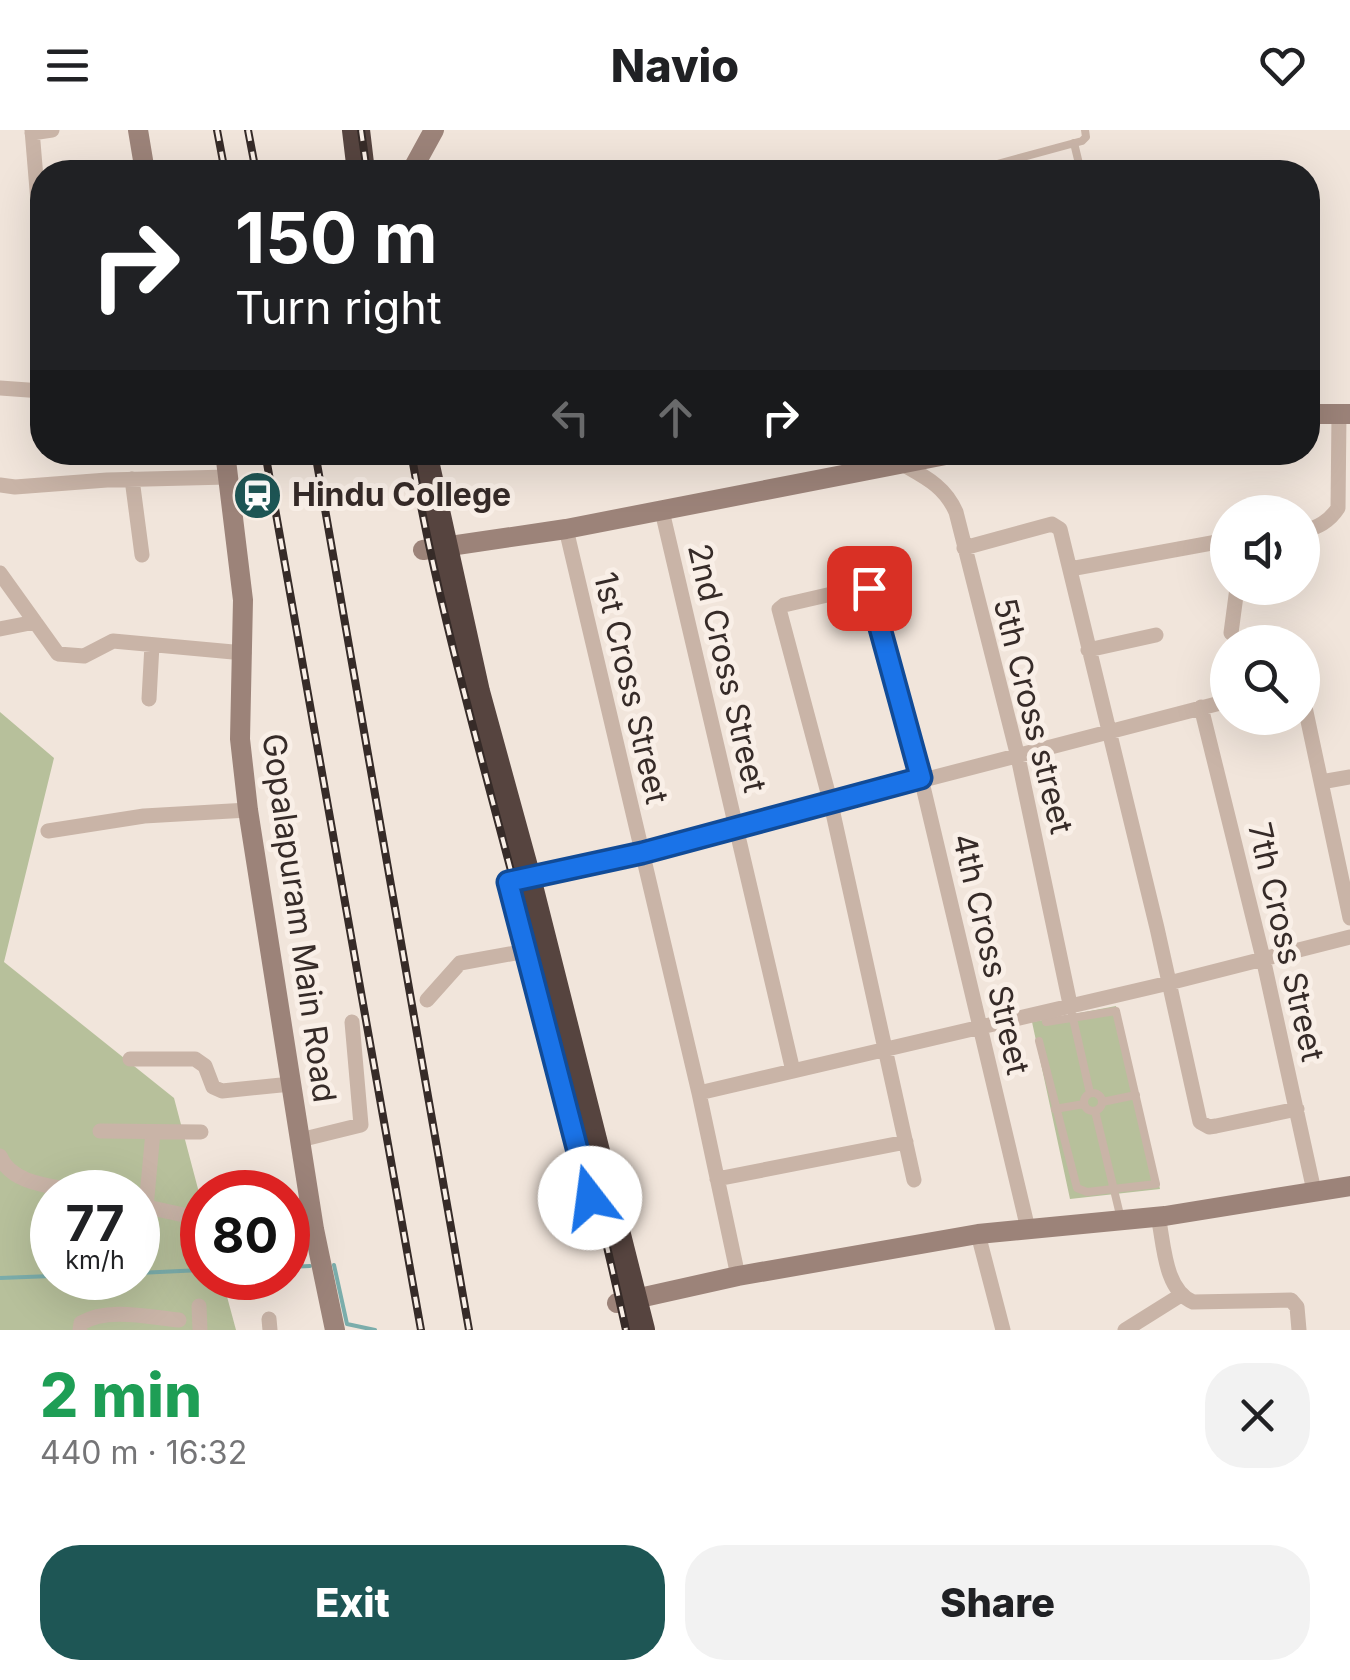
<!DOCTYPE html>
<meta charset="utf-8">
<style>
body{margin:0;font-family:Inter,sans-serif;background:#f2f2f2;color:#202124;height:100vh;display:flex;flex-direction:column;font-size:38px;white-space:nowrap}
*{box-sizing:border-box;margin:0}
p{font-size:32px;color:#757577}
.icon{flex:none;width:55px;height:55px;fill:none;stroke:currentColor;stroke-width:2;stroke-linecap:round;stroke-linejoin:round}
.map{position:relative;height:1200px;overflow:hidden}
.panel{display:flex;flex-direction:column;background:#fff;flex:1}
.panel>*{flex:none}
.hud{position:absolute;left:30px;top:30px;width:1290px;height:305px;border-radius:40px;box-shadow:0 10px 40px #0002;background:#202124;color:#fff;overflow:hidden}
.buttons{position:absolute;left:1210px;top:365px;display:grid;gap:20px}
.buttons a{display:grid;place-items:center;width:110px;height:110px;border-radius:50%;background:#fff;box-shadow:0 10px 40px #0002;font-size:50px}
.speed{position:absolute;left:30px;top:1040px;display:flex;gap:20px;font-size:50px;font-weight:700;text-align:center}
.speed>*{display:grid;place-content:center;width:130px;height:130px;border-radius:50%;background:#fff;box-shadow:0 10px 40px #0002;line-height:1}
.speed small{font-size:25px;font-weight:400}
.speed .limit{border:15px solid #d22;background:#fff;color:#111}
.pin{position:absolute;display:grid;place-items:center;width:85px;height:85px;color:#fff;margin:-42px;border-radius:20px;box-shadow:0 5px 15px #0006}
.me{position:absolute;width:110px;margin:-55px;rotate:345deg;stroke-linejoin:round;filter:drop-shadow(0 0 8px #0008)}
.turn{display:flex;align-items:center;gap:35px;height:210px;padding:0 40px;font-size:45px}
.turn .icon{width:130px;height:130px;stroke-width:2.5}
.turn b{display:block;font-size:70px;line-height:85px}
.lanes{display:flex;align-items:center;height:95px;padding:0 40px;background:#0003;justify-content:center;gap:50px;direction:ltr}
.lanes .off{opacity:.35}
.round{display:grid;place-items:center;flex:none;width:105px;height:105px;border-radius:40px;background:#f2f2f2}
.headline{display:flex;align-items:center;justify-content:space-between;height:170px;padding:0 40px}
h1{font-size:60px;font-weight:800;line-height:75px;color:#1e9e55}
.button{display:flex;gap:20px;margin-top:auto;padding:20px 40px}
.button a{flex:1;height:115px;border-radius:40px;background:#1e5655;color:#fff;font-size:40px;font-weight:800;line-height:115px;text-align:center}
.button a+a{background:#f2f2f2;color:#202124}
header{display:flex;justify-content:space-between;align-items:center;height:130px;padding:0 40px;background:#fff;font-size:45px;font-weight:800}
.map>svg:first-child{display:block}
.green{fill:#b7c09b;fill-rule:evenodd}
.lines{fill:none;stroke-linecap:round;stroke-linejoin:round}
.stream{stroke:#7badab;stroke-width:4}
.path{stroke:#b59e92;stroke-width:2.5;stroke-dasharray:5 5;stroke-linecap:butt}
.lane{stroke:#c9b4a7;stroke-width:8}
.street{stroke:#c9b4a7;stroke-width:15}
.secondary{stroke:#9c8379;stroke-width:20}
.highway{stroke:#56443f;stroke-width:28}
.rail-casing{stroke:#362b28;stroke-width:8}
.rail{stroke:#f9efe7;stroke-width:4;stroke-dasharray:11;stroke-linecap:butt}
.route-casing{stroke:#114b97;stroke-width:25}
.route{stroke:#1a73e8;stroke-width:18}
.labels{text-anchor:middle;stroke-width:10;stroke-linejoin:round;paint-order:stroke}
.poi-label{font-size:32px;font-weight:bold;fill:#362b28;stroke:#f9efe7;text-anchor:start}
.street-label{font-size:32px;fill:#362b28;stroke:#f9efe7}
</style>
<header><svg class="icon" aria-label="menu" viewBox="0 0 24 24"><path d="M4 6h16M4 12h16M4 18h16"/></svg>Navio<svg class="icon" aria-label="heart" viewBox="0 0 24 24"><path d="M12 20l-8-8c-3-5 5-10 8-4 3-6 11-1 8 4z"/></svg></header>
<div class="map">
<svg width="1350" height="1200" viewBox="0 0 1350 1200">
<rect width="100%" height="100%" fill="#f1e5db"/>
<path class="green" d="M0 582 54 628 4 832 174 968 202 1074V1148H222L236 1200H0ZM52 1062H138V1148H52Z
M1116 876 1160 1059 1070 1069 1032 892Z"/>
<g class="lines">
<path class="stream" d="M334 1135 347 1194 375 1200
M288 1137 310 1136
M138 1143 202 1140
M0 1148 52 1146"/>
<path class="path" d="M347 322H355"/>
<path class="lane" d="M1074 13 1081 42
M968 42 1082 11 1086 7 1085 0
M1072 884 1090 963
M1039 911 1077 1058 1087 1062 1156 1054 1116 881 1046 892
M1084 972a9 9 0 1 1 18 0a9 9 0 1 1-18 0Z
M1102 972 1136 965
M1055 979 1084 974
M1095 981 1121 1089"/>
<path class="street" d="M32 0 42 120
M32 3 52 0
M0 258 42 261
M904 335C927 348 945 357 956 382L1018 627 1070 874
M132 349 142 425
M0 355 15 357 107 350 228 347
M662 381 793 941
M566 399 699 963
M1302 402C1318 397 1329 392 1338 378L1339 285
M964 418 1052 394 1060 399 1157 798 1200 992 1209 997 1216 996 1297 979
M1070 439 1228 410
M0 443 58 524 84 526 113 511 244 523
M0 499 35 492
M1231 503 1237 458
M1088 520 1156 505
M1302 563 1350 788
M149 569 152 515
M1201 577 1263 828 1314 1061
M1321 652 1350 647
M48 701 144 686 248 680
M507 752 642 723 831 674 914 1050
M427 870 460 833 526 821
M130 929H195L205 936 213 957 222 961 291 954
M100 1001 201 1002
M300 1010 361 995 352 892
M0 1026C11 1055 55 1056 82 1062
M717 1049 906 1012
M138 1075 202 1089
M146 1077 153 1002
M1158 1086C1164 1113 1164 1160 1193 1172L1291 1170 1297 1177 1299 1200
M288 1090H313
M1028 1099 921 648 871 461 862 457 784 475 779 479 831 674 1228 571
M978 1104 1003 1200
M738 1146 699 963 1169 853 1350 807
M199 1176 200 1200
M269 1189 270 1200
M80 1200 81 1193C108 1177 148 1187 179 1190
M1125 1200 1181 1165"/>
<path class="secondary" d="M138 0 145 42
M411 42 434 0
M1308 284H1350
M225 322 243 470 240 609 248 680 314 1099 335 1200
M423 420 566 399 961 322
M617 1173 738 1146 978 1104 1165 1086 1350 1056"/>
<path class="highway" d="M356 0 361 42
M423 322 476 562 527 748 641 1200"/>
<defs>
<path id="rail" d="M217 0 225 42
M248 0 256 42
M361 0 367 42
M265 322 421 1200
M315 322 469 1200
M411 322C433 450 467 574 500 699 544 866 589 1032 626 1200"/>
</defs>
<use href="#rail" class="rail-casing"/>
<use href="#rail" class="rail"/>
</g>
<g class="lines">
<defs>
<path id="route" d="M590 1068 508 752 642 723 921 648 869 458"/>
</defs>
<use href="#route" class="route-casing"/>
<use href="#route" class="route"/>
</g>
<defs>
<symbol id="station-disc" viewBox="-11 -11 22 22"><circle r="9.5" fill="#1e5655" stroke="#f9efe7"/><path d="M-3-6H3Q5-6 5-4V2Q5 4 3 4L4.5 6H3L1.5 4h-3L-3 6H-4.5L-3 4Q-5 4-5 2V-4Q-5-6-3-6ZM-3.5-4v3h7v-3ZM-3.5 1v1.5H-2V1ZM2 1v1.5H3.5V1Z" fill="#fff"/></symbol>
</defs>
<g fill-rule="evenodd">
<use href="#station-disc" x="230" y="338" width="55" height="55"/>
</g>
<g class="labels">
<g class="poi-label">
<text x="292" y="376">Hindu College</text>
</g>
<g class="street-label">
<text transform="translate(727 538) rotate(77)" y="11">2nd Cross Street</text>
<text transform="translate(631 558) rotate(77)" y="11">1st Cross Street</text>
<text transform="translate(1033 586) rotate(76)" y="11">5th Cross street</text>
<text transform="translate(299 788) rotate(82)" y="11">Gopalapuram Main Road</text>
<text transform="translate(1286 812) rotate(77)" y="11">7th Cross Street</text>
<text transform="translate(991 824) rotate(77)" y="11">4th Cross Street</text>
</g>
</g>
</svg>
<div class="buttons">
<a><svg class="icon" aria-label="sound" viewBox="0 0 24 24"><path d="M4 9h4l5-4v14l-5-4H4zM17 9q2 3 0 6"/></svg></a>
<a><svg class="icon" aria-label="search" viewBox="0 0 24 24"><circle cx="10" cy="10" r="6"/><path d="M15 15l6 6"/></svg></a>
</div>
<div class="speed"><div>77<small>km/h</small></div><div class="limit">80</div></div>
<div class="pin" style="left:869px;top:458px;background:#d93025"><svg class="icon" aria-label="arrive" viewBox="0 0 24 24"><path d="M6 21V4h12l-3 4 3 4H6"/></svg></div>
<svg class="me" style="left:590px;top:1068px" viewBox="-20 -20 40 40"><circle r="19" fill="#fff"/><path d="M0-13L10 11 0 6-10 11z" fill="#1a73e8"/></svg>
<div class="hud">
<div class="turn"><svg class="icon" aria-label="right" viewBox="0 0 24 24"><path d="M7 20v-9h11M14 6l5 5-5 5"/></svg><div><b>150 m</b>Turn right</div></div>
<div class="lanes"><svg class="icon off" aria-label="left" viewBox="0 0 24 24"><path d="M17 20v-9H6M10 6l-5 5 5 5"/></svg><svg class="icon off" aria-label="ahead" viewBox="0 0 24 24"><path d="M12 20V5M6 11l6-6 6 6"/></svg><svg class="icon" aria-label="right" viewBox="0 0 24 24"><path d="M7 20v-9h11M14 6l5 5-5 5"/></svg></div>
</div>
</div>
<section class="panel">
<div class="headline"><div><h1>2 min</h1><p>440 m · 16:32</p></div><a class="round"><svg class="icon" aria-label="close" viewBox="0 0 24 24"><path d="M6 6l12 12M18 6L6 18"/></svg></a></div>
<div class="button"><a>Exit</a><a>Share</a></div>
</section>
